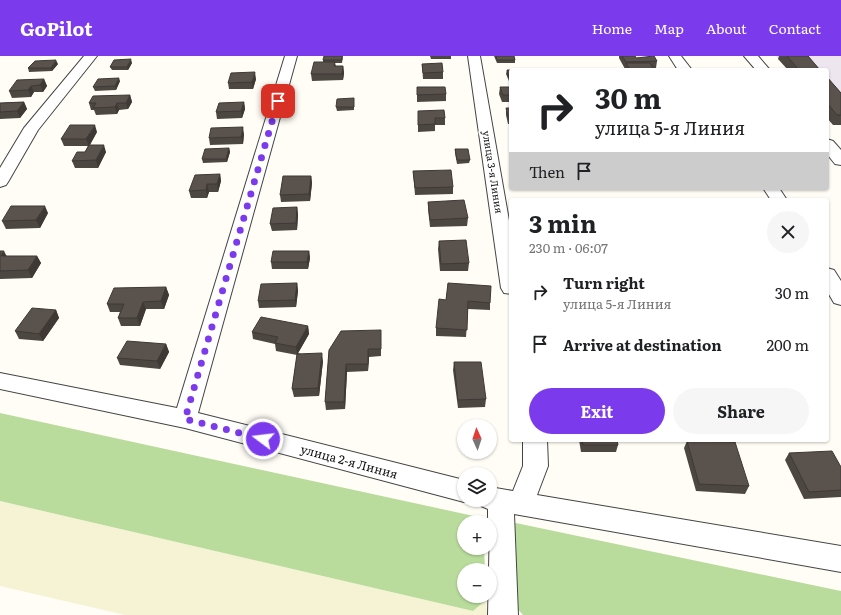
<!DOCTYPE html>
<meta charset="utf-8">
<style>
body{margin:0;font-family:Literata,serif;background:#f6f6f6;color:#202124;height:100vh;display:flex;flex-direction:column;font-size:15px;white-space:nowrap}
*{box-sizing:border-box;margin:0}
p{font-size:13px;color:#757577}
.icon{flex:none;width:22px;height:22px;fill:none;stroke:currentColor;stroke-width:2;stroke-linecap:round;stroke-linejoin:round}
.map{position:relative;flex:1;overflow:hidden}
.drawer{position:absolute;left:509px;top:142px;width:320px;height:244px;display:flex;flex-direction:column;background:#fff;border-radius:4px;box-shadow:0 1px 3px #0004}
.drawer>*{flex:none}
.guide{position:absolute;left:509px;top:12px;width:320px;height:122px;border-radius:4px;box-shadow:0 1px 3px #0004;background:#fff;color:#202124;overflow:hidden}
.needle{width:26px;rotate:357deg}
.tools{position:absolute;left:457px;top:363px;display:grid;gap:8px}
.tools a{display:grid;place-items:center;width:40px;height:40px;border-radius:50%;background:#fff;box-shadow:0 1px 3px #0004;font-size:20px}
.pin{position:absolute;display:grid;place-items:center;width:34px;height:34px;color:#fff;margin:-17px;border-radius:8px;box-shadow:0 2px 6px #0006}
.me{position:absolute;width:44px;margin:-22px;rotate:285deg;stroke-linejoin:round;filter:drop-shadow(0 0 3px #0008)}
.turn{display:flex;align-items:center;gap:14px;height:84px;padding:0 20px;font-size:18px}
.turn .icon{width:52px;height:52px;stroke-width:2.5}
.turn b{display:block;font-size:28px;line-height:34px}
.then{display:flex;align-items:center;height:38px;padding:0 20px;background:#0003;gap:8px;font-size:15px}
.round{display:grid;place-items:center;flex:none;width:42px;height:42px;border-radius:21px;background:#f6f6f6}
.headline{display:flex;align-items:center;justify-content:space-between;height:68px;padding:0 20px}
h1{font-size:24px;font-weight:700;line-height:30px}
.cta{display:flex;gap:8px;margin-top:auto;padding:8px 20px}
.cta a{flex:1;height:46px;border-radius:24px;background:#7c3aed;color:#fff;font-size:16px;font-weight:700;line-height:46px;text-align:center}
.cta a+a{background:#f6f6f6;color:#202124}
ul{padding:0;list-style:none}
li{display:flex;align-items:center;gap:12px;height:52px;padding:0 20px}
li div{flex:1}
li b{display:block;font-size:15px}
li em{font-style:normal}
header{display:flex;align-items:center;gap:24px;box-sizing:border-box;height:56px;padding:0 20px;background:#7c3aed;color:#fff}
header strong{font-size:19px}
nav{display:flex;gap:22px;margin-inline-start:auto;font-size:14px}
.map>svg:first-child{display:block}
.industrial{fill:#eee6ef}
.farmland{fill:#f6f3d4}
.forest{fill:#b9dc9c}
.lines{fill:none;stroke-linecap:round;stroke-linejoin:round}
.minor-casing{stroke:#444;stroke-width:2}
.tertiary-casing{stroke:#444;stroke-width:2}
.minor{fill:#fff;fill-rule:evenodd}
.tertiary{fill:#fff;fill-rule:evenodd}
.wall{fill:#4d4742}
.shaded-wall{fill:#3f3936}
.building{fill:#5a524d;stroke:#3f3936}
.route{stroke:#7c3aed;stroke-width:7;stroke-dasharray:0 12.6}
.labels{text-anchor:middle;stroke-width:4;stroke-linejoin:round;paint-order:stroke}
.far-street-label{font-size:10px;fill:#111;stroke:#fff}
.street-label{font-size:12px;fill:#111;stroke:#fff}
</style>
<header>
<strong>GoPilot</strong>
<nav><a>Home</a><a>Map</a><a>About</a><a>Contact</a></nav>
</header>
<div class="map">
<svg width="841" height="559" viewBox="0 0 841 559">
<rect width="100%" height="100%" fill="#fffdf5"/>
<path class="industrial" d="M776 0H841V69L827 62V14H788Z"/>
<path class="farmland" d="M0 445 473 555 486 544 487 559H125L0 530Z"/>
<path class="forest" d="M0 357 483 462V466H464V492H484L485 514H464V540H486V544L473 555 0 445Z
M511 466 841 535V559H523L516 551Z"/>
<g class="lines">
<defs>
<path id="minor" d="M84 0H97L38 74 8 126 6 129 0 131V112L24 72Z
M285 0H297L198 357 464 424V444H470L464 446 185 372 0 333V317L177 352Z
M468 0H480L511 176V238L504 237 501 232Z
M669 0H681L692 14H678Z
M763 132H779L787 144H771Z
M827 212 834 214 841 225V249L834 247 827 235Z
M523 384H547L548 410 537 439 841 490V516L514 458 518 559H488L490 466H488V453L481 450 478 444H490V431L513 435 523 410Z"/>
<path id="tertiary" d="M744 0H758L770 14H756Z
M827 83 833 85 841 94V109L835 108 827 98Z"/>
</defs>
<use href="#minor" class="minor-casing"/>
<use href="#tertiary" class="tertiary-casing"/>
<use href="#minor" class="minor"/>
<use href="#tertiary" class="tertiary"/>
</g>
<path class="wall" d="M343 0 342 7H335L336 10H343L344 17 343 24 312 25 311 18 323 6V4Z
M430 0H451V3H431Z
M494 0H514L515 4V7H497Z
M619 0H635L636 2 657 5 656 12H653L654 14H625V12V13L619 2Z
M779 0H808L820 14H788L778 3Z
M132 7 128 14H112L110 11Z
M58 8 52 15 29 16 28 12Z
M422 8 443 16V23H423Z
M507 14H511V25H509L506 18Z
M827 21 841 37V69H833L827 62Z
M44 23 47 30 43 36H34L31 41 12 42 9 35Z
M256 23 253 33H229L228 27Z
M120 25 116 34 95 35 93 31Z
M417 31 446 38V45L417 46Z
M500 31H511V46H502L499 38Z
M130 39 132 46 128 53 119 54 117 58 96 59 94 54H91L89 47Z
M354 42V54L337 55 336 51Z
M24 46 27 53 20 62 0 63V47Z
M244 46 245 53 242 62 217 63 216 56Z
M506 52H511V68H508L506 59Z
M418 55 445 62V69H435V75L418 76Z
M97 76 90 89 106 96 98 112H75L72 105 85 96 88 90H64L61 83Z
M244 78 243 88 210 89 209 82Z
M229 92 230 96 227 106 203 107 202 103Z
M455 93 470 104 469 107 457 108 455 97Z
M413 115 453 131V138L415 139Z
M220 118 221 125 218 136H209L207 142H191L189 135Z
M311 120 312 127 310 145 281 146 280 139Z
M428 146 468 162 467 170 430 171 428 153Z
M297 151 298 159 297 174 272 175 270 168Z
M48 157 40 172 6 173 2 165Z
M439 185 469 207 468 215H440L438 193Z
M0 195 7 200H37L41 207 32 222 0 223Z
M309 195 310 202 308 213H272L271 206Z
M297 227 298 235 296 251 259 252 258 245Z
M448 227 490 247V254L468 253 466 281 436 280V272L446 244Z
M166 231 169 239 164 253H146L140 270H121L118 262 120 256H110L107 248Z
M56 254 59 262 43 285 19 283 15 275Z
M308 270 309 278 298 297 323 305 319 340 294 341 292 333 297 299 276 295 275 288 253 283 252 276Z
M381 282V300L369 301 368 315 347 316 345 353 326 354 325 346 329 294Z
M166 288 169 296 160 313 120 309 117 302Z
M454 306 486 343 485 351 458 352 453 314Z
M579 384H617L618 389 616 396H581Z
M687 385 749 430 745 438 696 435 684 392Z
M789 397 841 411V441L804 443 785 404Z"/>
<path class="shaded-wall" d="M131 3 132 7 128 14 127 11Z
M56 4 58 8 52 15 51 12Z
M343 10 344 17 343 24 342 18Z
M255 16 256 23 253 33 252 26Z
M119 22 120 25 116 34 115 30Z
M44 23 47 30 43 36 40 29Z
M31 30 34 36 31 41 28 34Z
M130 39 132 46 128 53 126 47Z
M24 46 27 53 20 62 17 55Z
M244 46 245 53 242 62 241 55Z
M117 47 119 54 117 58 115 51Z
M95 69 97 76 89 90 86 83Z
M243 71 244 78 243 88 241 81Z
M104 89 106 96 98 112 96 104Z
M229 92 230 96 227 106 226 103Z
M220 118 221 125 218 136 217 128Z
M311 120 312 127 310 145 309 138Z
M207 128 209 136 207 142 206 134Z
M45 150 48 157 40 172 36 164Z
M297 151 298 159 297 174 296 167Z
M4 195 8 203 1 200Z
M309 195 310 202 308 213 307 206Z
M37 200 41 207 32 222 28 214Z
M297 227 298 235 296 251 295 244Z
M166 231 169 239 164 253 161 245Z
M143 246 146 253 140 270 137 262Z
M56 254 59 262 43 285 39 278Z
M308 270 309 278 297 299 296 291Z
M166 288 169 296 160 313 157 305Z
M368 293 369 301 368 315Z
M322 297 323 305 319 340 318 332Z
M346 308 347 316 345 353 344 346Z"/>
<path class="building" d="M324 0H342V4H323Z
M496 0H514L515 4H497Z
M622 0H635L636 2 654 0 657 5 626 6Z
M787 0H808L820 14H799Z
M131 3 127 11H110L114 4Z
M56 4 51 12H28L35 5Z
M314 6H335L334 10H343L342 18H311Z
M442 7 443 16 423 17 422 8Z
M626 7H650L654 14H630Z
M507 14H511V22H509Z
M255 16 252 26 228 27 231 17Z
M827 21 841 37V59H837L827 47Z
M119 22 115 30 93 31 98 23Z
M44 23 40 29 31 30 28 34 9 35 17 24Z
M417 31H445L446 38 417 39Z
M500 31H511V39H503Z
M130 39 126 47H117L115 51 93 52 96 47H89L93 40Z
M354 42V51H336L337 43Z
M24 46 17 55 0 56V47Z
M244 46 241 55 216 56 219 47Z
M506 52H511V61H508Z
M444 54 445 62H435V68L418 69V55Z
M70 69H95L86 83H61Z
M243 71 241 81 209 82 211 72Z
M89 89H104L96 104 72 105 77 96H85Z
M229 92 226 103H202L205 93Z
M455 93H468L470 104H457Z
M451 114 453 131 415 132 413 115Z
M220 118 217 128H207L206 134 189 135 195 119Z
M283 120H311L309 138 280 139Z
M464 144 468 162 430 164 428 146Z
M11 150H45L36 164 2 165Z
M297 151 296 167 270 168 273 152Z
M466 184 469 207 441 208 439 185Z
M0 195H4L1 200H37L28 214 0 215Z
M273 195H309L307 206H271Z
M297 227 295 244 258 245 261 228Z
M448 227 491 230 490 247 468 245 467 274 436 272 439 243 446 244Z
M166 231 161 245 143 246 137 262H118L124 248H107L114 232Z
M32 252 56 254 39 278 15 275Z
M261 261 308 270 296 291 275 287 278 281 252 276Z
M381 274V293H368V308H346L344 346H325L329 294 341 275Z
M127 285 166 288 157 305 117 302Z
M322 297 318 332 292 333 297 298Z
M454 306H481L486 343 458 344Z
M582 384H617L618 389H583Z
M687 385 735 386 749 430 699 428Z
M832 395 841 411V434L809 436 789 397Z"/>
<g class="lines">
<path class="route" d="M263 383 185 363 278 45"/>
</g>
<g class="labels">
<g class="far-street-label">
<text transform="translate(493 116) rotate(81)" y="4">улица 3-я Линия</text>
</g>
<g class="street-label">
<text transform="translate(349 406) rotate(15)" y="4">улица 2-я Линия</text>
</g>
</g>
</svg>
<div class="tools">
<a><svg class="needle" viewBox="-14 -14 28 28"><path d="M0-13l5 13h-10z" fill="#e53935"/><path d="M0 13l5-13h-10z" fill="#757577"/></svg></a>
<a><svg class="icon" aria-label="layers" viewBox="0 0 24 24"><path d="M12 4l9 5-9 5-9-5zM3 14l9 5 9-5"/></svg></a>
<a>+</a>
<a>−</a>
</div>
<div class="pin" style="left:278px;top:45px;background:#d93025"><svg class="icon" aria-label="arrive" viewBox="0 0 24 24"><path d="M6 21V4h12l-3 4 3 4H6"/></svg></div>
<svg class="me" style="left:263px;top:383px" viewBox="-20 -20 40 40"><circle r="17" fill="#7c3aed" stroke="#fff" stroke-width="3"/><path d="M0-11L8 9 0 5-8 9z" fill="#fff"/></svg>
<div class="guide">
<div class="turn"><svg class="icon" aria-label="right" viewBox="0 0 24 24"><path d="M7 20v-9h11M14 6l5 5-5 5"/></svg><div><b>30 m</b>улица 5-я Линия</div></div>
<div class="then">Then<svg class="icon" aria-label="arrive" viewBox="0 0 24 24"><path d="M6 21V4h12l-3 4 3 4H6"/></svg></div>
</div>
<section class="drawer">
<div class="headline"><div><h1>3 min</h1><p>230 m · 06:07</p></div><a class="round"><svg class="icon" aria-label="close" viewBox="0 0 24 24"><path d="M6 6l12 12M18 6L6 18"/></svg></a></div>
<ul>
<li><svg class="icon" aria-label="right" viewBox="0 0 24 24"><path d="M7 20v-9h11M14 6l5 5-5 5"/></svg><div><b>Turn right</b><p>улица 5-я Линия</p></div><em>30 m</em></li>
<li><svg class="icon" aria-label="arrive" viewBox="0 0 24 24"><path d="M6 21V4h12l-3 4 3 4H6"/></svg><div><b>Arrive at destination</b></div><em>200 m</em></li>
</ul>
<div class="cta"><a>Exit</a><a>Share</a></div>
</section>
</div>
